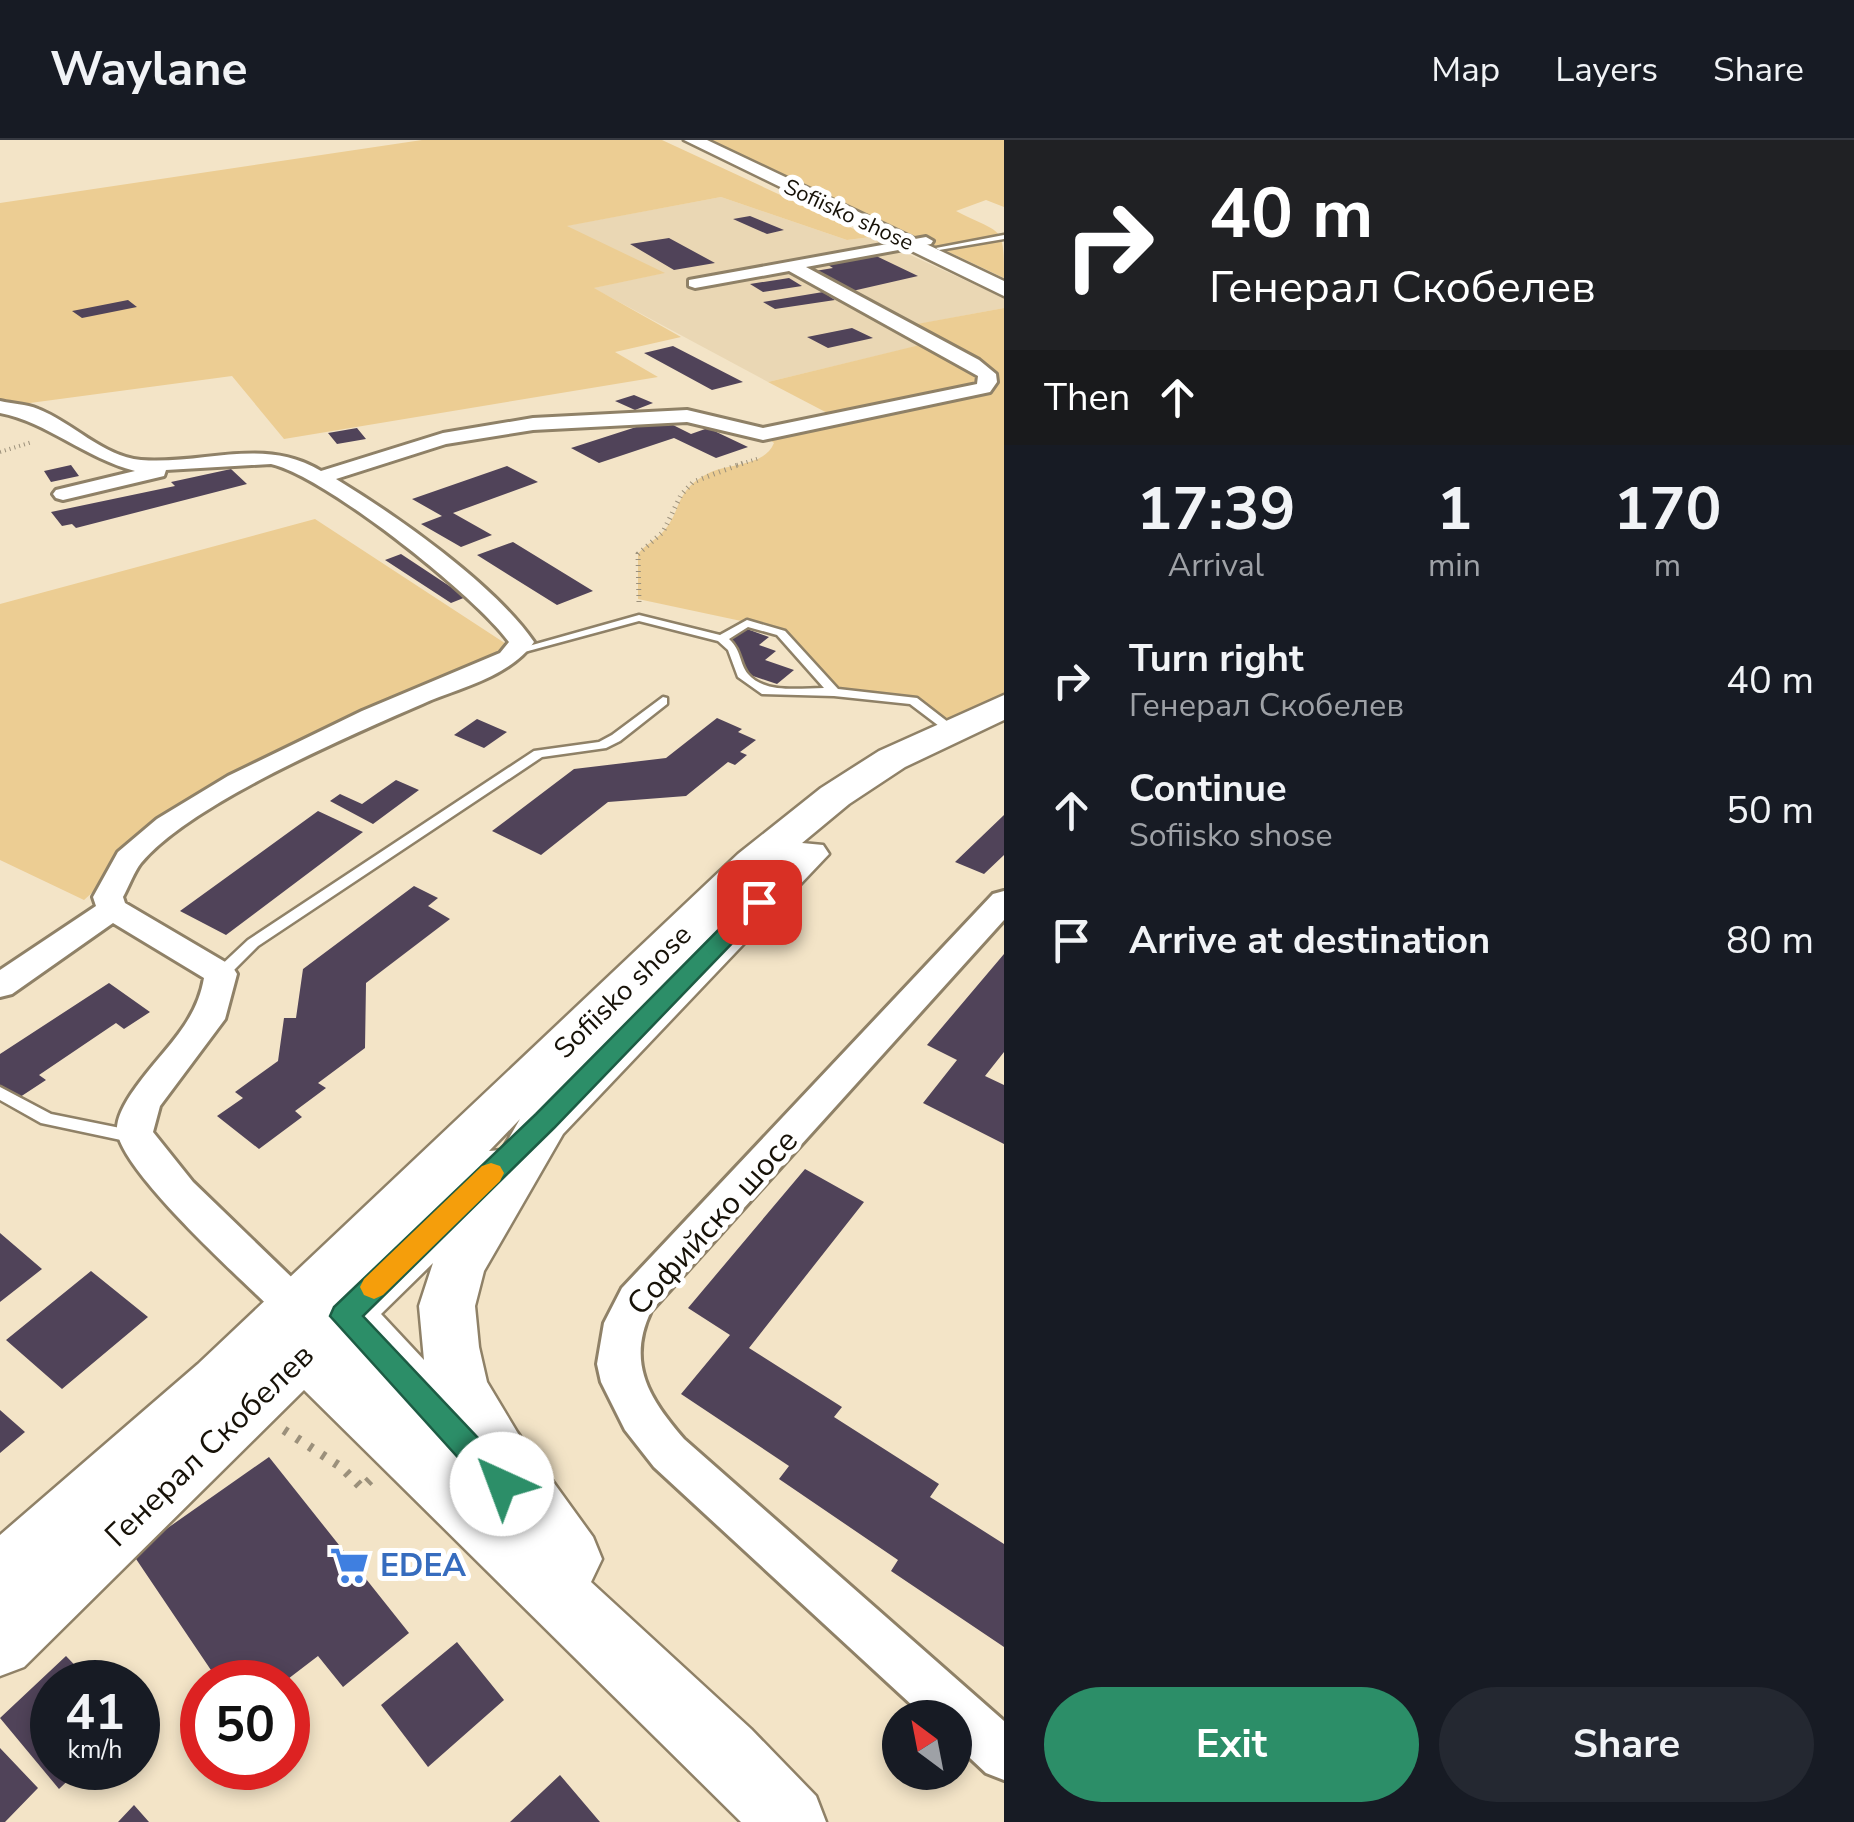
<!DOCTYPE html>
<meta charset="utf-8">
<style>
body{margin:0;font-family:"Nunito Sans",sans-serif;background:#242831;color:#f1f3f6;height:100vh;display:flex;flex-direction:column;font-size:38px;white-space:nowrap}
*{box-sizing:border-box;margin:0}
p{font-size:32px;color:#9ea1a6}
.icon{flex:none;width:55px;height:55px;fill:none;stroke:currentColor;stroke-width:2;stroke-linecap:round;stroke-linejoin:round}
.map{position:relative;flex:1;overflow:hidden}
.panel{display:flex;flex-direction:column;background:#171b24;width:850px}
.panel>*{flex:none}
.guide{background:#202124;color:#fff;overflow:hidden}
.needle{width:65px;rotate:328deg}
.tools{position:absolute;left:882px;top:1560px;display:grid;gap:20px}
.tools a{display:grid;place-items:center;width:90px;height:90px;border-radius:50%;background:#171b24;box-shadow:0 5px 15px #0003;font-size:50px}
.speed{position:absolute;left:30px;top:1520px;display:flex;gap:20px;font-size:50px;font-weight:700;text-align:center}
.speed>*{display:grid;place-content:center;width:130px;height:130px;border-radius:50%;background:#171b24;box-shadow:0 5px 15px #0003;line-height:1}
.speed small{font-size:25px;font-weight:400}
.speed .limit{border:15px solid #d22;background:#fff;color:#111}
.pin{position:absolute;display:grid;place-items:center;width:85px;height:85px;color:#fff;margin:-42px;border-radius:20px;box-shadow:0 5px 15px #0006}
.me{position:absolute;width:110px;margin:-55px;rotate:317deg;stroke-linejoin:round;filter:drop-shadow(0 0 8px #0008)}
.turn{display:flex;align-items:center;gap:35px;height:210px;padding:0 40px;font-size:45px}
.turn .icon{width:130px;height:130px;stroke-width:2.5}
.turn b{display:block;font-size:70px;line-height:85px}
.then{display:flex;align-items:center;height:95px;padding:0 40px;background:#0003;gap:20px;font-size:38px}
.eta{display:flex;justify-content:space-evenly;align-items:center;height:170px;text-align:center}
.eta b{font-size:60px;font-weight:700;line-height:70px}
.primary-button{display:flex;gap:20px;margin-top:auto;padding:20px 40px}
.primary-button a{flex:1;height:115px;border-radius:60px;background:#2c8e68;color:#fff;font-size:40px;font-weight:700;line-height:115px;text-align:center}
.primary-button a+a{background:#242831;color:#f1f3f6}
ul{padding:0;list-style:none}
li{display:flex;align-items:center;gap:30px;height:130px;padding:0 40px}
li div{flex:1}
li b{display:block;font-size:38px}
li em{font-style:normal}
header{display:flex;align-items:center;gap:60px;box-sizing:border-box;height:140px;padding:0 50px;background:#171b24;border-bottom:2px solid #363941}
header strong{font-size:48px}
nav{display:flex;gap:55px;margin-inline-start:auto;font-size:35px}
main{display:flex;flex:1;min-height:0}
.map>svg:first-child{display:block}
.built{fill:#ead7b4}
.green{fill:#eccd93}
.building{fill:#504359}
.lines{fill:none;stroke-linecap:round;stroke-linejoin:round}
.lane-casing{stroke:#8f8167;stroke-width:5}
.street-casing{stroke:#8f8167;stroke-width:6}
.secondary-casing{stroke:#8f8167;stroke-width:5}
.path-far2{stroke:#9b907b;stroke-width:4;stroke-dasharray:1 4;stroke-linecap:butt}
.path-far1{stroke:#9b907b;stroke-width:5;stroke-dasharray:1 5;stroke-linecap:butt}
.path{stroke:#9b907b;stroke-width:9;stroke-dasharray:4 11;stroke-linecap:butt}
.lane{fill:#fff;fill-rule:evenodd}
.street{fill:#fff;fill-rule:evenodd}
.secondary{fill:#fff;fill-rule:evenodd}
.route{fill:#2c8e68;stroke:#1d5c44;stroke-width:2.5}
.slow{fill:#f59e0b}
.labels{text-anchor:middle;stroke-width:10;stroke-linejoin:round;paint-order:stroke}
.far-street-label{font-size:22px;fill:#171208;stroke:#fff}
.street-label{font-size:28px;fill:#171208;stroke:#fff}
.near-street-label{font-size:32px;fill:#171208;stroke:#fff}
.near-shop-label{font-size:32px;font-weight:bold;fill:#366cbe;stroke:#fff;text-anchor:start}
</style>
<header>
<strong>Waylane</strong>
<nav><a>Map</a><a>Layers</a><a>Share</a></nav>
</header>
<main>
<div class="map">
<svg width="1004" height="1682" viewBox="0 0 1004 1682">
<rect width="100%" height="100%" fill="#f3e4c7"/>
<path class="built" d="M721 57 847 100 871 97 1004 158V168L908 186 934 202 768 242 593 148 663 133 565 86Z"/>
<path class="green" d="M422 0H662L871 97 847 100 721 57 567 86 665 133 594 148 681 197 615 212 658 237 284 299 232 236 0 267V63Z
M711 0H1004V67L986 60 956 71C1002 95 1004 83 1004 138Z
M1004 168V566L951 589 913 561 834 552 781 493 760 485 638 459V414C645 405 654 401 662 393 683 371 673 350 711 332 731 323 765 326 774 303L763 294 835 277 768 242 932 202 906 186Z
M315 379 517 511 167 685 84 760 0 720V464Z"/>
<path class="building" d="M750 76 784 90 767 94 733 79Z
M669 98 715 123 674 130 630 104Z
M872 114 918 136 848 152 809 132 833 128 823 122Z
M789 138 802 146 763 152 750 144Z
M823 152 835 160 775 169 763 162Z
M128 160 137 167 82 178 72 171Z
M852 188 873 198 828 208 807 197Z
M673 206 743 242 712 250 644 213Z
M634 255 653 263 635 270 615 261Z
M661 279 691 294 708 288 748 307 716 318 674 298 599 323 571 308Z
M357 288 366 299 337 304 328 293Z
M71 325 79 336 51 342 44 331Z
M507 326 538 342 453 373 492 395 461 407 421 384 442 376 412 359Z
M231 329 247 344 76 388 72 384 62 386 51 372 175 346 171 342Z
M513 402 593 451 557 465 477 415Z
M401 414 466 457 451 463 385 420Z
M747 489 769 497 759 505 776 511 765 520 794 530 777 544 747 534 731 499Z
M717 578 742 589 738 592 756 600 740 612 747 615 735 625 728 622 686 656 608 662 541 715 492 691 574 629 666 618Z
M477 579 507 592 484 608 454 595Z
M396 640 419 650 373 684 330 661 340 654 362 664Z
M318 671 363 692 226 795 180 771Z
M1004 675V715L984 734 955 722Z
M414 746 438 758 428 766 450 779 366 843 365 908 318 943 326 948 295 971 302 977 259 1009 217 976 243 958 235 952 278 921 284 878H296L303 829Z
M1004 814V912L985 936 1004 945V1004L923 963 957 920 927 905Z
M109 843 150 872 124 889 116 883 39 935 46 940 17 959 0 946V914Z
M805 1029 864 1062 749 1208 842 1267 834 1277 939 1344 930 1357 1004 1404V1507L891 1431 898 1420 779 1339 789 1326 681 1254 730 1195 688 1168Z
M0 1093 42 1129 0 1162Z
M91 1131 148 1177 62 1249 6 1200Z
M0 1270 25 1292 0 1313Z
M269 1317 409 1493 343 1547 318 1516 284 1542H219L132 1413Z
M457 1502 504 1560 428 1627 381 1565Z
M66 1516 91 1542H52V1628H81L59 1649 0 1578Z
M0 1608 38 1648 5 1682H0Z
M560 1635 600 1682H510Z
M134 1665 149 1682H118Z"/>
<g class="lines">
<defs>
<path id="lane" d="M1004 95V99L939 110 936 108Z
M639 475 720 495 747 480 785 491 838 549 917 558 957 589 955 592H947L910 564 834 556 762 554 738 537 728 510 718 501 639 481 517 514 511 511ZM748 487 777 495 824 548C800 548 765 554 748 534 739 523 742 511 729 499Z
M663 557 667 558V564L620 601 606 608 542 617 258 806 226 838H216L214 834 216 830 248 800 534 611 599 602 612 595Z
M0 947 51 974 135 991 141 993 143 997 141 1001 135 1003 41 983 0 960Z"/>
<path id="street" d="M926 97 933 101 931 104 806 127 979 220 996 234 997 242 990 252 763 300 687 282 533 290 446 304 336 339C397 376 494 444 534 502 511 535 466 546 429 561 354 594 192 662 141 723 134 732 129 746 123 757L125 763 232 826 237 834 225 879 160 966 153 992 193 1042 310 1155 316 1167 310 1179 296 1184 282 1179C249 1146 118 1030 117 989 117 975 128 958 136 947 162 910 196 885 204 838L113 783 12 854 0 857V830L96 766 93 757 118 712 157 679 228 636 362 571 500 513 509 502C476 456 325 336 271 324L166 330 164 336 63 360 56 358 53 354 56 350 135 331C85 318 47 282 0 273V261C12 264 26 264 38 269 72 282 102 316 141 320 203 325 264 296 321 331L443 293 533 278 687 270 763 288 977 244 978 236 789 131 695 148 689 146V140Z
M1004 751V780L651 1171C626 1224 650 1259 684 1299L1004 1581V1640L986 1633 955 1604V1578H926L654 1327 625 1290 601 1242 597 1224 604 1183 622 1148 993 754Z"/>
<path id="secondary" d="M684 0H707L1004 141V156Z
M1004 555V580L905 627 849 664 802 703 823 705 829 714 563 994 484 1131 475 1166 479 1207 487 1242 517 1292 593 1397 602 1419 591 1442 751 1589 816 1656 826 1682H741L304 1250 24 1527 0 1536V1395L198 1224 738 714 821 648 879 611ZM520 979 502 1010 489 1011ZM433 1123 419 1166 424 1220 381 1174Z"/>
</defs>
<use href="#lane" class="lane-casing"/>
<use href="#street" class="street-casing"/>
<use href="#secondary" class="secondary-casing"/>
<path class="path-far2" d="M0 312 32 302
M737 325 760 318"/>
<path class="path-far1" d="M639 462 638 414 663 392 681 355 693 342 746 322"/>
<path class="path" d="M284 1290 341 1327 362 1348 373 1337"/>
<use href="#lane" class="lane"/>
<use href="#street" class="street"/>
<use href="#secondary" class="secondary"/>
</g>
<path class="route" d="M759 755 767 757 770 762 767 767 554 988 363 1176 512 1334 517 1344 512 1354 502 1358 491 1354 330 1176 334 1167 536 974 751 757Z"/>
<path class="slow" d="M491 1023 500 1026 504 1033 500 1041 383 1155 374 1159 364 1155 360 1147 364 1139 482 1026Z"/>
<defs>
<symbol id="supermarket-bare" viewBox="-9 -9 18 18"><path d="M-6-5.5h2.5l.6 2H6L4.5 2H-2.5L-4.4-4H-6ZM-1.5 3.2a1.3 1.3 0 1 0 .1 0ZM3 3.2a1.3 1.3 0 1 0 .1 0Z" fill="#3f7fe0" stroke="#fff" stroke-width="2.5" paint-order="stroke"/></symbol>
</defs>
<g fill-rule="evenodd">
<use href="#supermarket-bare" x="322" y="1398" width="55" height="55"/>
</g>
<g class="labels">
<g class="far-street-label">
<text transform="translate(849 74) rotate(25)" y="8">Sofiisko shose</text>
</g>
<g class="street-label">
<text transform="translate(622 851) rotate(-44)" y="10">Sofiisko shose</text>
</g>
<g class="near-street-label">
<text transform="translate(712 1082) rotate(-48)" y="11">Софийско шосе</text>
<text transform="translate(209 1305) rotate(-44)" y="11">Генерал Скобелев</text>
</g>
<g class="near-shop-label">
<text x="380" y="1436">EDEA</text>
</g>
</g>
</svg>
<div class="tools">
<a><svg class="needle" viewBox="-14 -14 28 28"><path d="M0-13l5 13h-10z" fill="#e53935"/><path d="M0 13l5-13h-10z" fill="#9ea1a6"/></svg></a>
</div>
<div class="speed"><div>41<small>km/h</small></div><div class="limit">50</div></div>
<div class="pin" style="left:759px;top:762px;background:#d93025"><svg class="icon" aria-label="arrive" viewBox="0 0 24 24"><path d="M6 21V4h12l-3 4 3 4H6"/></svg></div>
<svg class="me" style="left:502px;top:1344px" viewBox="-20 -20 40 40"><circle r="19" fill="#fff"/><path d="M0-13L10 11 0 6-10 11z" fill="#2c8e68"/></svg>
</div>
<section class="panel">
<div class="guide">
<div class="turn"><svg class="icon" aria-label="right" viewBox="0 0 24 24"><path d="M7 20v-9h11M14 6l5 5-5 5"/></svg><div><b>40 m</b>Генерал Скобелев</div></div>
<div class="then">Then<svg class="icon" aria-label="ahead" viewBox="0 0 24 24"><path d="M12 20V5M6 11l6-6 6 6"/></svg></div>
</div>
<div class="eta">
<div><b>17:39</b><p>Arrival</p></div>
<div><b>1</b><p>min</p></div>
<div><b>170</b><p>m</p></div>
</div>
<ul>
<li><svg class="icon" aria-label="right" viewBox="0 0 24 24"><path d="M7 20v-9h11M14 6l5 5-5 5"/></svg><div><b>Turn right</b><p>Генерал Скобелев</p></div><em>40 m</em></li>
<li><svg class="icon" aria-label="ahead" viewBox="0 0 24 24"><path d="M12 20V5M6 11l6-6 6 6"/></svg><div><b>Continue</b><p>Sofiisko shose</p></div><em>50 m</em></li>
<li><svg class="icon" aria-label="arrive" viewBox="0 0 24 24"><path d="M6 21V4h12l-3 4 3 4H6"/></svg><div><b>Arrive at destination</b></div><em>80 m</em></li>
</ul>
<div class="primary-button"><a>Exit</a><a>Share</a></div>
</section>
</main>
